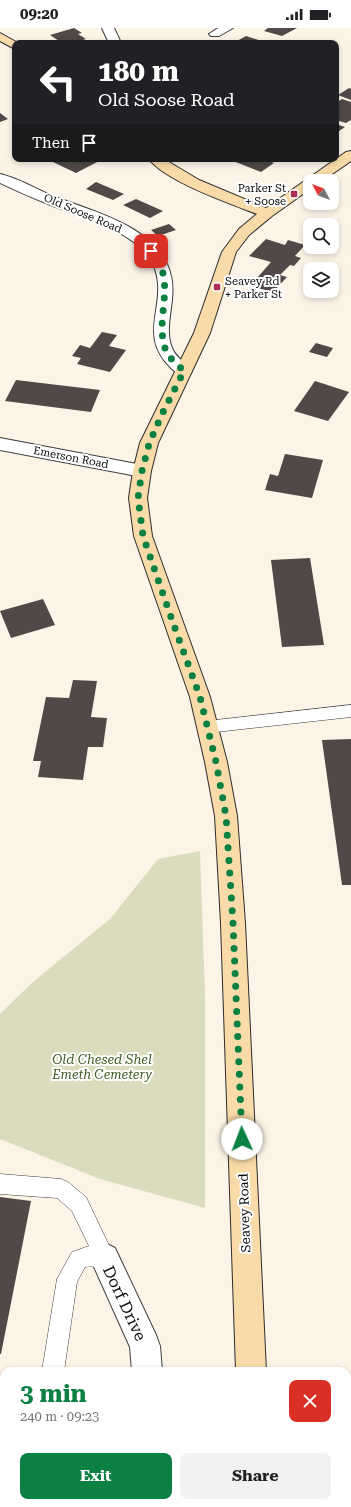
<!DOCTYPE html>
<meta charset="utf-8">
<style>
body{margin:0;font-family:"Roboto Serif",serif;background:#f2f2f2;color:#202124;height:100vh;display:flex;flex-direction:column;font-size:15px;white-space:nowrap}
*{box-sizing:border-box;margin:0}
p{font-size:13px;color:#757577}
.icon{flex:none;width:22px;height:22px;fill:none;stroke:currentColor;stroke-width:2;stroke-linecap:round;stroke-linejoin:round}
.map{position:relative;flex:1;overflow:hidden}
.drawer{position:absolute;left:0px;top:1339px;width:351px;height:140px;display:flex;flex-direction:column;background:#fff;border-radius:12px 12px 0 0;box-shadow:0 2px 6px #0003}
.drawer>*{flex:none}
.banner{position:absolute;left:12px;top:12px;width:327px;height:122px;border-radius:8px;box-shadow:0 2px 6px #0003;background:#202124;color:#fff;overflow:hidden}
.needle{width:26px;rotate:311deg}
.fabs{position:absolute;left:303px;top:146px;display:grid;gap:8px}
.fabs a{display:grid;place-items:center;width:36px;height:36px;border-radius:8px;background:#fff;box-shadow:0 2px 6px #0003;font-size:20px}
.pin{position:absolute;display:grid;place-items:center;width:34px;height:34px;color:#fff;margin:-17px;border-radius:8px;box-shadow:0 2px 6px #0006}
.me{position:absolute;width:44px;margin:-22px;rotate:358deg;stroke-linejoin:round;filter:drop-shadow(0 0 3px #0008)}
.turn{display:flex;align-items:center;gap:14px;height:84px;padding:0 20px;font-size:18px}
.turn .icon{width:52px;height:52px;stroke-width:2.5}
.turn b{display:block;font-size:28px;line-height:34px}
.then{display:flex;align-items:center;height:38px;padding:0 20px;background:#0003;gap:8px;font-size:15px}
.round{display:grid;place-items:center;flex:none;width:42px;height:42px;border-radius:8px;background:#f2f2f2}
.summary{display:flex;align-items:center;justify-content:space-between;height:68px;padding:0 20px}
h1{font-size:24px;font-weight:700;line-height:30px;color:#0b8043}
.button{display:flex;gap:8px;margin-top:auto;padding:8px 20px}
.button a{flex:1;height:46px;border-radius:8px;background:#0b8043;color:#fff;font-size:16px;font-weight:700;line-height:46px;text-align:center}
.button a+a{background:#f2f2f2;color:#202124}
.status{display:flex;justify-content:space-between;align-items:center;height:28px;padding:0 20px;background:#fff;direction:ltr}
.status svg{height:11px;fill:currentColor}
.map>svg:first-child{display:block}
.cemetery{fill:#dadcbd}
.building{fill:#514847}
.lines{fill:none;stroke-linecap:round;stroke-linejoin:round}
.lane-casing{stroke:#3d3d3d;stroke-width:1}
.street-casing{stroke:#3d3d3d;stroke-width:2}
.secondary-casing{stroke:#2c2c2c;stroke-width:2}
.lane{fill:#fff;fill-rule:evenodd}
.street{fill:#fff;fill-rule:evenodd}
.secondary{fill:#f8dba8;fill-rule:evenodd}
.route{stroke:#0b8043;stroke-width:7;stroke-dasharray:0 12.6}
.poi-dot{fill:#ad2e55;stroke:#fff;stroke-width:1.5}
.labels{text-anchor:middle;stroke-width:4;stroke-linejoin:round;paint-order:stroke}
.far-poi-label{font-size:11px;fill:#0a0a0a;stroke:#fff;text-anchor:end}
.far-street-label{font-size:11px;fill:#0a0a0a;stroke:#fff}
.park-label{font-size:13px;font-style:italic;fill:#3c5b21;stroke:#fff}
.street-label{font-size:13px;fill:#0a0a0a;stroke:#fff}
.near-street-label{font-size:16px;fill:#0a0a0a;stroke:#fff}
</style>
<div class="status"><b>09:20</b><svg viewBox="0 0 49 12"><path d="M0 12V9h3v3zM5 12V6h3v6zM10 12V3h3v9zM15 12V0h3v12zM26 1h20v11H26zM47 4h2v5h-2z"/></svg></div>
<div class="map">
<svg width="351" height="1479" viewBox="0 0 351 1479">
<rect width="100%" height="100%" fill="#fdf4e8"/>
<path class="cemetery" d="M200 823 205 969V1180L100 1151 0 1111V986L34 953 110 891 158 831Z"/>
<path class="building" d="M74 0 82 5 78 6 86 11 73 15H62L50 7Z
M268 0H297L282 8 264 3Z
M246 8 268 15 235 14Z
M349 60 351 61V72L338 67Z
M342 71 351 74V92L346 95 336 92V75Z
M0 85 8 91 0 94Z
M336 96 345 99 336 105Z
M59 131 65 132 103 131 76 145 53 134Z
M228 131H263L274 135 261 144Z
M96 154 124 166 113 172 86 161Z
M136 171 163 183 150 190 123 177Z
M169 196 176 202 158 208 151 202Z
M266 211 285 217 288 212 305 217 295 228 301 230 294 238 290 237 280 247 287 249 273 264 250 258 271 234 249 228Z
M102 304 117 307 109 318 126 322 110 344 77 336 81 330 72 328 80 317 90 320Z
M316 315 333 320 327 329 309 324Z
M16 352 100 362 91 384 5 373Z
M315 353 349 364 328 393 294 383Z
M285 426 323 432 312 470 265 462 270 446 278 448Z
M310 530 324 617 282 619 271 532Z
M43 571 55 597 11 610 0 583Z
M73 652 97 653 91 689 107 690 103 719H88L83 752 38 749 41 733H33L46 669 69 670Z
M351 711V857H342L322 712Z
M0 1169 31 1173 1 1326H0Z
M0 1349H4L1 1369H0Z"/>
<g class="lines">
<defs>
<path id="lane" d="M351 677V689L207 705 202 703 200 699 202 695 207 693Z
M0 1146 61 1151 68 1154 86 1169 115 1230 112 1237C103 1241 95 1237 85 1239L77 1254 64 1343H42L57 1251 72 1224 89 1218 72 1183 57 1170 0 1166Z
M22 1475H44L43 1479H21Z"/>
<path id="street" d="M102 0H114L121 15H109Z
M218 0H233L219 8H211L209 6Z
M0 146C18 150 36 161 53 168 94 184 160 199 171 248 177 272 163 298 172 320 176 330 186 335 192 343L190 346C181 349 178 346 171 340 134 304 172 274 152 234 136 204 83 189 53 178 35 171 17 163 0 155Z
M0 410 142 437 148 439 151 443 148 447 142 449 0 422Z
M105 1215 115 1220 156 1307 160 1318 162 1343H132L130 1319 90 1230 95 1220Z
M140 1475H172V1479H140Z"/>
<path id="secondary" d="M0 5 18 15H15V21L0 13Z
M351 123V133L322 153H310V161L272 188 249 207 236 224 210 305 158 415 151 443 147 470 152 508 210 669 227 734 237 788 245 895 266 1343H236L221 895 215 788 205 734 190 669 134 508 129 470 133 443 140 415 194 305 222 224 239 201 257 186C231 176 165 153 149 131H164L199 152 266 180 346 124Z
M240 1475H272V1479H240Z"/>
</defs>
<use href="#lane" class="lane-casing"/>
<use href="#street" class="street-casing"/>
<use href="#secondary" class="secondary-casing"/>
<use href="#lane" class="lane"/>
<use href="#street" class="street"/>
<use href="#secondary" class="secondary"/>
</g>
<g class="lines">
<path class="route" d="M151 223C179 254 153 289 166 323 169 330 179 338 184 343L162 386 149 416 142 443 138 470 143 508 172 592 200 669 216 734 226 788 233 895 242 1111"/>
</g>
<g class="poi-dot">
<rect x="290" y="162" width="8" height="8" rx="2"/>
<rect x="213" y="255" width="8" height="8" rx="2"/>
</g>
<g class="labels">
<g class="far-poi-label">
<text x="286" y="164">Parker St<tspan x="286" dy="13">+ Soose</tspan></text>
<text x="225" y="257" text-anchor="start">Seavey Rd<tspan x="225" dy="13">+ Parker St</tspan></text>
</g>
<g class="far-street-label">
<text transform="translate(83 185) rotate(23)" y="4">Old Soose Road</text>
<text transform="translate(71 429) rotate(11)" y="4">Emerson Road</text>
</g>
<g class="park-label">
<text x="102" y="1036">Old Chesed Shel<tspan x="102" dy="15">Emeth Cemetery</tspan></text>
</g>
<g class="street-label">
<text transform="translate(244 1185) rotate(-92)" y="5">Seavey Road</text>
</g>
<g class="near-street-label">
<text transform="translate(125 1275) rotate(65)" y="6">Dorf Drive</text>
</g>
</g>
</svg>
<div class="fabs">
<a><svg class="needle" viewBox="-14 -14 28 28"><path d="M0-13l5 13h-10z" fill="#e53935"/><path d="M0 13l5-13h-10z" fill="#757577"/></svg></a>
<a><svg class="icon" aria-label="search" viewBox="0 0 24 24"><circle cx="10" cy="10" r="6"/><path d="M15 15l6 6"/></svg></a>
<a><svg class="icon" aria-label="layers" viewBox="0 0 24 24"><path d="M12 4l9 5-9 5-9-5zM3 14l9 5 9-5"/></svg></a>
</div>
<div class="pin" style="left:151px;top:223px;background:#d93025"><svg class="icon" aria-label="arrive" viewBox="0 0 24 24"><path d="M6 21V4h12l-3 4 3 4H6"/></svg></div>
<svg class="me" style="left:242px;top:1111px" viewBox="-20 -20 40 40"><circle r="19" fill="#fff"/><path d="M0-13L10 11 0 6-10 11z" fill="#0b8043"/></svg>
<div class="banner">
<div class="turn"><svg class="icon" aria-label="left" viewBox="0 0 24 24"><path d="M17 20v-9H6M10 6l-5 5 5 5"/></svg><div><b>180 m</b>Old Soose Road</div></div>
<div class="then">Then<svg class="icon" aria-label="arrive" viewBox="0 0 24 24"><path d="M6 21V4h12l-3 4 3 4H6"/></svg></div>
</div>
<section class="drawer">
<div class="summary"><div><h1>3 min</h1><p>240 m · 09:23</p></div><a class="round" style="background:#d93025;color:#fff"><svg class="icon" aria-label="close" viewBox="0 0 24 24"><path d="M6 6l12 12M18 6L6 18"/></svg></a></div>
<div class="button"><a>Exit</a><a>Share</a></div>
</section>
</div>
